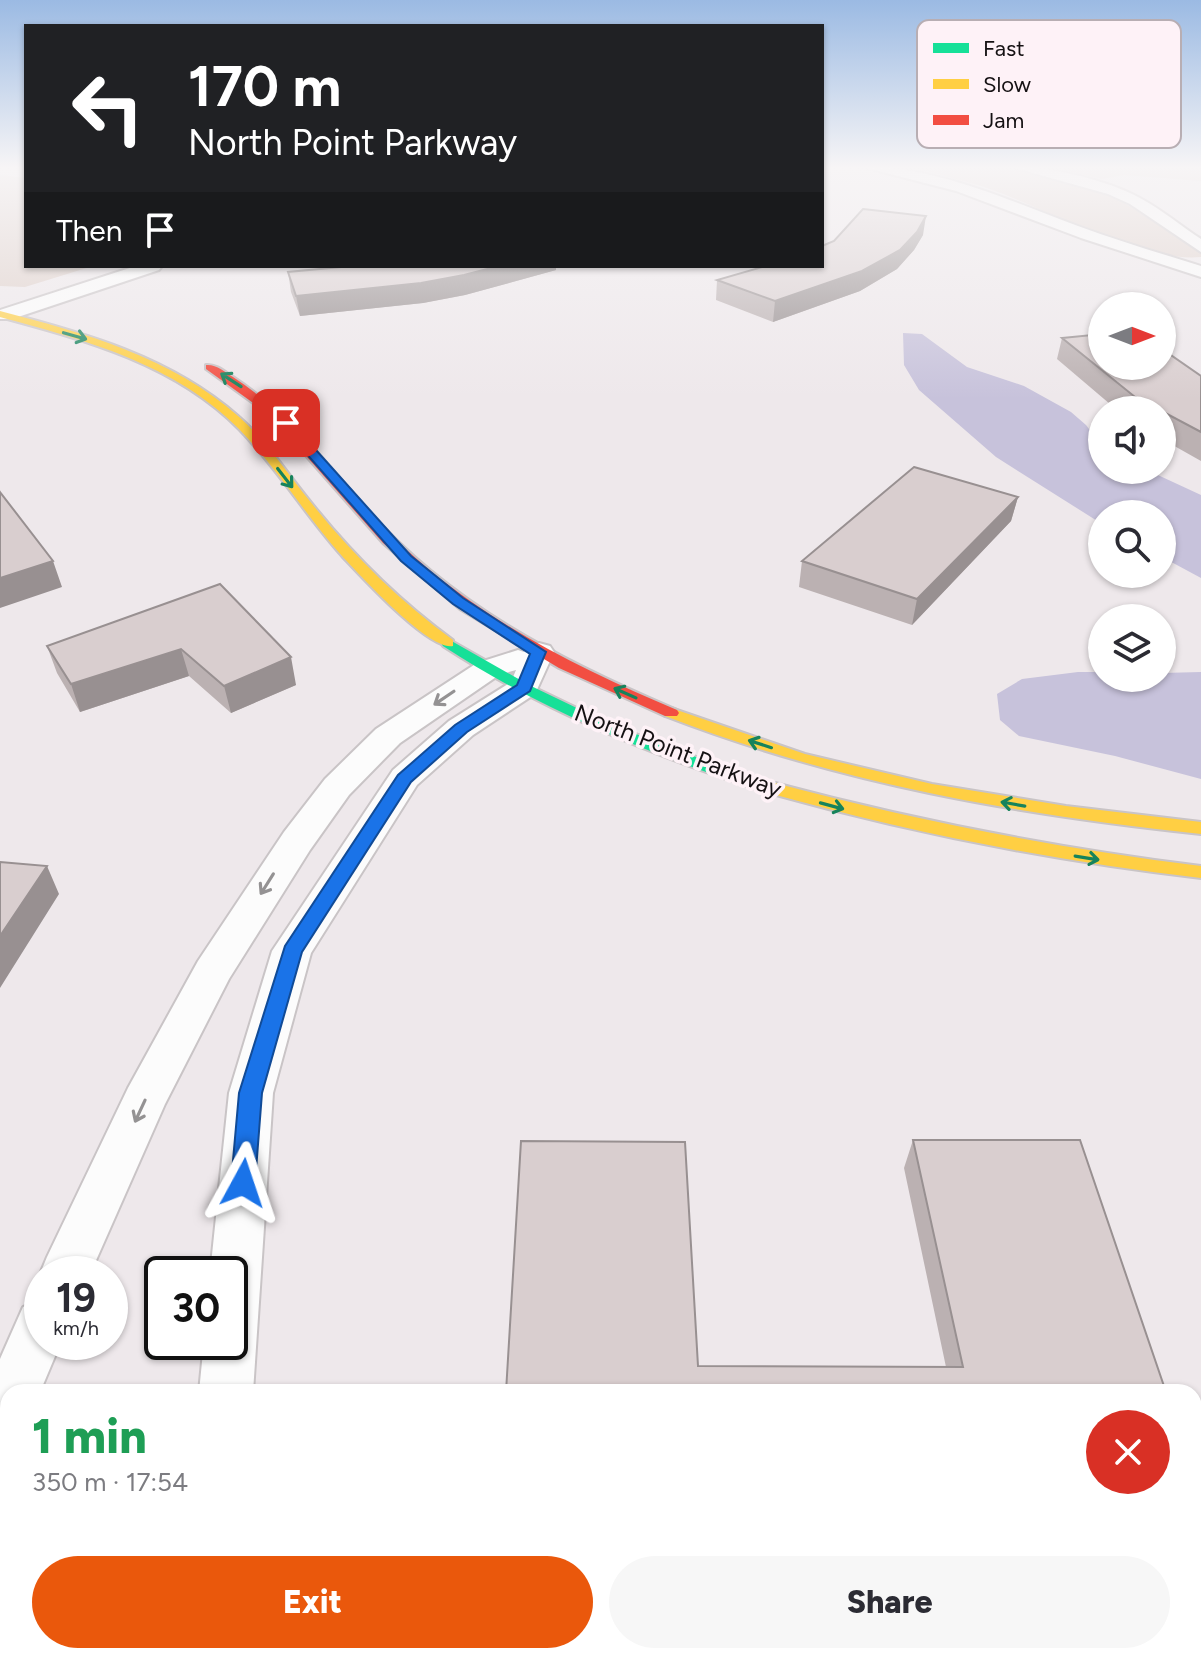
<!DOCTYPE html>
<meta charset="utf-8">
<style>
body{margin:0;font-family:Figtree,sans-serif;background:#f7f7f7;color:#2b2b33;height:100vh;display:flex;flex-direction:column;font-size:30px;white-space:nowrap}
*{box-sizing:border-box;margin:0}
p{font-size:26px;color:#7c7c81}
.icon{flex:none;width:44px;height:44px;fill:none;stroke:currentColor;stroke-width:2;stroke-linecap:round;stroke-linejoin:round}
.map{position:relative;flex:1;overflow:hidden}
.sheet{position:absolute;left:0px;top:1384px;width:1202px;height:280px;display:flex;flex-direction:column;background:#fff;border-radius:24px 24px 0 0;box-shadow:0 2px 6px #0004}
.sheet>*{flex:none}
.hud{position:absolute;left:24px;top:24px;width:800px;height:244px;border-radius:0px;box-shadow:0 2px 6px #0004;background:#202124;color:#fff;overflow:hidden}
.needle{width:52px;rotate:90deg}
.fabs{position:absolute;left:1088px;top:292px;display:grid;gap:16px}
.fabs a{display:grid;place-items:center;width:88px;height:88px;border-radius:50%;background:#fff;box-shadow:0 2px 6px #0004;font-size:40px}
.speed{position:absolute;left:24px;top:1256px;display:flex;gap:16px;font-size:40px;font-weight:700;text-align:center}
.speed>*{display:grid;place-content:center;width:104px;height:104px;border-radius:50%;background:#fff;box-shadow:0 2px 6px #0004;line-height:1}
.speed small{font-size:20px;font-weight:400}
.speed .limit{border:4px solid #111;border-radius:12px;background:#fff;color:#111}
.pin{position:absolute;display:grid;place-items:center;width:68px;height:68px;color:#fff;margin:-34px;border-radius:16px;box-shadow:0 4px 12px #0006}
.me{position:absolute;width:88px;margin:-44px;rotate:5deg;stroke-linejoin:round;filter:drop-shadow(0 0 6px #0008)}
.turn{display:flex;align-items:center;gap:28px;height:168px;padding:0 32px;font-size:36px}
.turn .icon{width:104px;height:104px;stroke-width:2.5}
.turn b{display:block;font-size:56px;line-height:68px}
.then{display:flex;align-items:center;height:76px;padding:0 32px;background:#0003;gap:16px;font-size:30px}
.round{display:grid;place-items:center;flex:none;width:84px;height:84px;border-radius:42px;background:#f7f7f7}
.headline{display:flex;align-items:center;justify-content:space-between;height:136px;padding:0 32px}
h1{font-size:48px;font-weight:800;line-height:60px;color:#1e9e55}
.primary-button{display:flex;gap:16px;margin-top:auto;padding:16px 32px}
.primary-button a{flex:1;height:92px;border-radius:48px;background:#ea580c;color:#fff;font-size:32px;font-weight:800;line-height:92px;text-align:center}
.primary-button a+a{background:#f7f7f7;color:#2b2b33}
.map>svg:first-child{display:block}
.green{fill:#decfc9}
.water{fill:#c7c2db}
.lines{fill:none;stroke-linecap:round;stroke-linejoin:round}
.street-casing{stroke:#c9c4c6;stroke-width:4}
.fast-casing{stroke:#c9c4c6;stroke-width:4}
.slow-casing{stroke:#c9c4c6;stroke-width:4}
.jam-casing{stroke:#c9c4c6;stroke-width:4}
.street{fill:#fcfcfc;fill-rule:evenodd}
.fast{fill:#16e098;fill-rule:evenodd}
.slow{fill:#ffcf43;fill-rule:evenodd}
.jam{fill:#f24e42;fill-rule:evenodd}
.wall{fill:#bbb1b2}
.shaded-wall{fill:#989091}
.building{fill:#d9cecf;stroke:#989091;stroke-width:2}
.oneway{stroke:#16835c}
.oneway2{stroke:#949293}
.route{fill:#1a73e8;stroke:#114b97;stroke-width:2}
.labels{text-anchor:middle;stroke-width:7;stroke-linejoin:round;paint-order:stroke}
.street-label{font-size:24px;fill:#151113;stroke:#fef2f7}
.key{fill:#fef2f7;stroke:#b8aeb3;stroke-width:2}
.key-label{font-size:22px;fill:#151113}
</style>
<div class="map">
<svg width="1201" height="1664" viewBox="0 0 1201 1664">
<rect width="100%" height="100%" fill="#eee8eb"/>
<path class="green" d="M991 166 1045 175 1114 196 1201 253V257C1142 263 1047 209 990 189 964 180 938 175 912 167Z
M1047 166H1201V181L1124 175 1102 179Z
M0 175 26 178V266H93L25 287 0 286Z"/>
<path class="water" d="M903 333 922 334 967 367 1024 386 1071 412 1086 425 1102 446V470H1147L1201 495V578L1162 557V514H1102V524L996 457 919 390 904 365Z
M1078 672H1102V678H1162V673L1201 672V779L1115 756 1019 736 1000 720 997 694 1022 679Z"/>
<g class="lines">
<defs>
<path id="street" d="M859 166C935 166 1008 200 1078 226 1118 241 1160 253 1201 266V277L1081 238 956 191Z
M1008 166C1046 166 1106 179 1140 198 1161 209 1181 226 1201 239V252L1130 204 1108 194Z
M136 266H162L159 270 12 319H0V310Z
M539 643 550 646 554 652 535 694 473 735 417 785 311 953 273 1093 253 1392H199L204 1342H230V1274H210L229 1093 272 951 393 770 449 721 511 682 516 670 499 675 400 743 349 795 310 850 229 979 165 1104 90 1274H42V1279L40 1274 47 1257 128 1088 198 961 284 832 325 779 376 729 477 663 518 650 524 652 528 646Z
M42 1299V1342H61L40 1392H8V1449L0 1452V1359L23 1307Z
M172 1656H236V1664H172Z"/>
<path id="fast" d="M448 639 529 685 610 724 693 756 777 784 780 788 777 792H765C651 755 543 711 443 646L441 643Z"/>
<path id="slow" d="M0 311C85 333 171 357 238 416 266 440 286 472 309 500 351 553 398 600 453 640V646C429 651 360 575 342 556 306 516 277 468 239 429 175 364 85 340 0 317Z
M671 708 805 754 932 784 1066 806 1201 822V834C1015 814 841 784 665 716L663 713Z
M771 782C913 820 1055 848 1201 866V878C1053 861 908 832 765 792L762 788 765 784Z"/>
<path id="jam" d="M206 365C216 364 225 372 233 377 285 411 322 458 363 505 448 603 559 660 677 710L679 713 677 716H665L559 668 460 609 383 543 270 415 206 369Z"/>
</defs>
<use href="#street" class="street-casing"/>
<use href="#fast" class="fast-casing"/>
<use href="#slow" class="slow-casing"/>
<use href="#jam" class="jam-casing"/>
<use href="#street" class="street"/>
<use href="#fast" class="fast"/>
<use href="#slow" class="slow"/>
<use href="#jam" class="jam"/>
</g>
<path class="wall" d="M923 235 914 250 897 269 860 291 773 322 716 300 717 280Z
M556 270 465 295 423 303 300 316 291 292 288 272Z
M1062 338 1201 376V461L1162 439V410H1117L1057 359Z
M1018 497 1011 521 912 625 799 587 802 561Z
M220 584 296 685 231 713 189 676 80 712 57 673 47 646Z
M913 1140 1166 1392 698 1366 946 1367 904 1168Z
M1021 1656H1194L1201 1664H1023Z"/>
<path class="shaded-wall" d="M926 216 923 235 914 250 897 269 860 291 773 322 775 301Z
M499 266H556V270L465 295 423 303 300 316 296 296Z
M1018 497 1011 521 912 625 917 599Z
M53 561 62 587 0 608V578Z
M181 649 189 676 80 712 71 684Z
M291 657 296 685 231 713 224 686Z
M47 866 59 894 0 988V936Z"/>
<path class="building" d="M863 209 926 216 917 232 900 250 862 271 775 301 717 280 766 266H822V246L834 241Z
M352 266H499L464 275 421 283 296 296 288 272Z
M1102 334V366H1162V349L1201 376V432L1135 397 1062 338Z
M914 467 1018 497 917 599 802 561Z
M0 492 53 561 0 578Z
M220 584 291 657 224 686 181 649 71 684 47 646Z
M0 862 47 866 0 936Z
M913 1140H1080L1166 1392H506L521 1141 685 1142 698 1366 963 1367Z
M1194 1474 1201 1494V1664H1043L1041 1656H1194Z
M489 1656H716V1664H489Z"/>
<defs><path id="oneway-shaft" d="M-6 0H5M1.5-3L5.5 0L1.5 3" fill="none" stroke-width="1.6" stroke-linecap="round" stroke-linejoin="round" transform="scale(2)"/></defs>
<g class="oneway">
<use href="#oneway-shaft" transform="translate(75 336) rotate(16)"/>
<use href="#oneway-shaft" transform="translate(231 380) rotate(-147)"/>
<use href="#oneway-shaft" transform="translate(285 478) rotate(52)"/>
<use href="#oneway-shaft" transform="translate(625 693) rotate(-156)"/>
<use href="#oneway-shaft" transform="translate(760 744) rotate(-162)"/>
<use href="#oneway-shaft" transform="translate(1013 804) rotate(-170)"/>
<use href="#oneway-shaft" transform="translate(832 806) rotate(15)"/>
<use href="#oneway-shaft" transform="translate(1087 858) rotate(9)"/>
</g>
<g class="oneway2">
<use href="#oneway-shaft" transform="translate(444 698) rotate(146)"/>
<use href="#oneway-shaft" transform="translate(267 884) rotate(122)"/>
<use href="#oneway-shaft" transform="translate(140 1111) rotate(115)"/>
</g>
<linearGradient id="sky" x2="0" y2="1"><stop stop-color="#9bbae3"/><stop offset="0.42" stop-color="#f7f5f6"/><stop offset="1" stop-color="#f7f5f6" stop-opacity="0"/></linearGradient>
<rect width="1201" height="399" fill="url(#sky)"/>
<path class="route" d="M282 421H290L411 556 463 598 546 652 530 691 467 732 411 782 302 952 262 1093 255 1183 252 1191 243 1194 235 1191 231 1183 239 1093 285 946 398 775 455 725 517 685 530 654 453 604 401 561 282 426Z"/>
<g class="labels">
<g class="street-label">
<text transform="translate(678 751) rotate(21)" y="8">North Point Parkway</text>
</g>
</g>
<rect x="917" y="20" width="264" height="128" rx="12" class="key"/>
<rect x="933" y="43" width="36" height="10" fill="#16e098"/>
<rect x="933" y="79" width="36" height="10" fill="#ffcf43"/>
<rect x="933" y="115" width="36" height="10" fill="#f24e42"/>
<g class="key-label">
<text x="983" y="56">Fast</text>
<text x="983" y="92">Slow</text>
<text x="983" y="128">Jam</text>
</g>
</svg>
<div class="fabs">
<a><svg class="needle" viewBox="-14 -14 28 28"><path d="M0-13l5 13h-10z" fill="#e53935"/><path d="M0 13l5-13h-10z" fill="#7c7c81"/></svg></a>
<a><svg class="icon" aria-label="sound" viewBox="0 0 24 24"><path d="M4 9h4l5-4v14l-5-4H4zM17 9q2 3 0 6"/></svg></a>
<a><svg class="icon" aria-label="search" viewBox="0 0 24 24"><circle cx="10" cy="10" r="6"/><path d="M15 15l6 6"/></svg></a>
<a><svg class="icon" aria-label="layers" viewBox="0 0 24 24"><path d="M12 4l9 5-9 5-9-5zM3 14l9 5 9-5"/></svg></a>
</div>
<div class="speed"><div>19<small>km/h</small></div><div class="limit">30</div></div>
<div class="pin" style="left:286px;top:423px;background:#d93025"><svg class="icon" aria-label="arrive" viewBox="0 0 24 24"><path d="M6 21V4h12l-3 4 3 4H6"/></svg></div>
<svg class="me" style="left:243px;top:1183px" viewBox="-20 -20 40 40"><path d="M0-17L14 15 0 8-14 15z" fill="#1a73e8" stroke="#fff" stroke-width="4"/></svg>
<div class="hud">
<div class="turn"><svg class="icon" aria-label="left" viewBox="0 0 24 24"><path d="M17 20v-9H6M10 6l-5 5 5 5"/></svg><div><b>170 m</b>North Point Parkway</div></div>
<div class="then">Then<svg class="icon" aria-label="arrive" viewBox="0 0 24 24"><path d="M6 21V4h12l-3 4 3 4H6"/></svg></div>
</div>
<section class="sheet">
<div class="headline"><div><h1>1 min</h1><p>350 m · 17:54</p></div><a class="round" style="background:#d93025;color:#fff"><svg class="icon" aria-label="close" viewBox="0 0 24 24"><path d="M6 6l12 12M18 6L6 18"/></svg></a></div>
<div class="primary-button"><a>Exit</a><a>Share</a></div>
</section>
</div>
